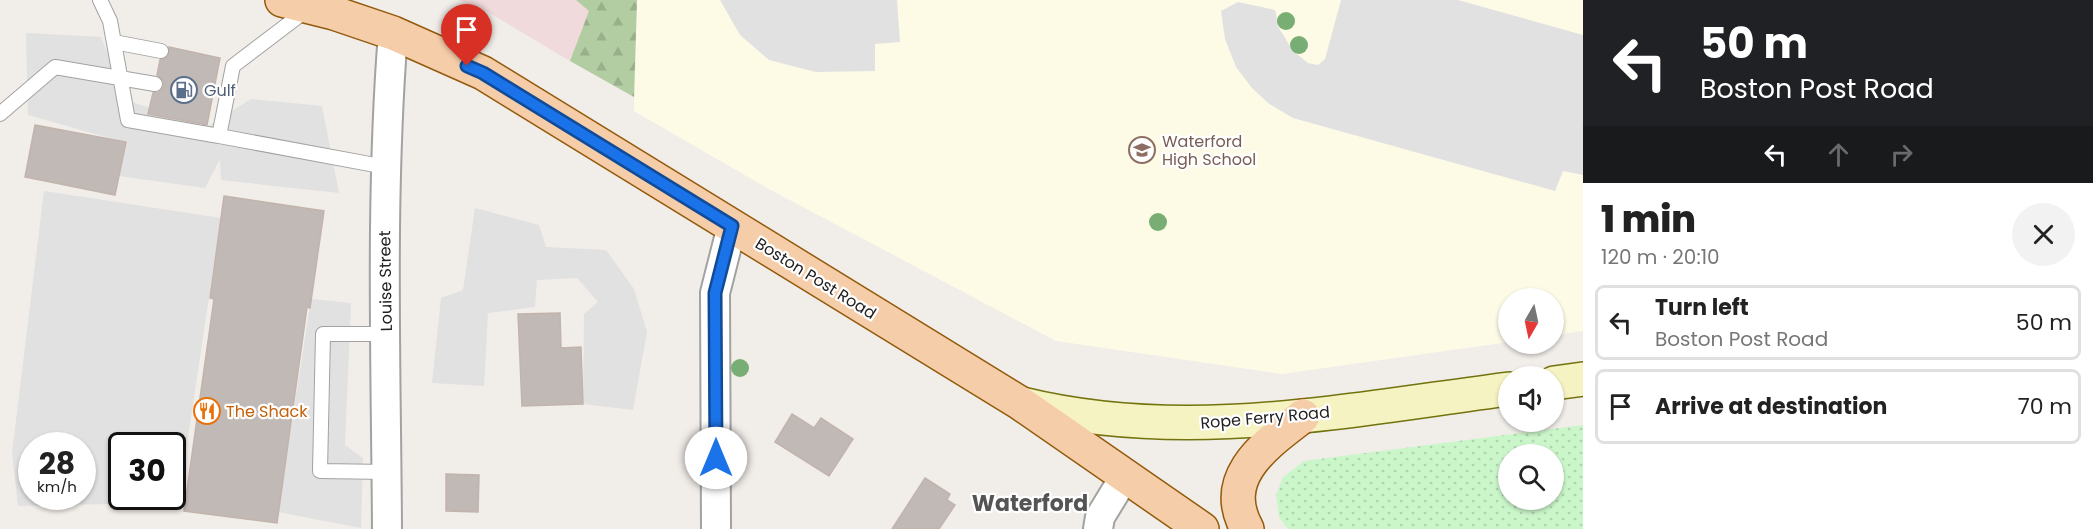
<!DOCTYPE html>
<meta charset="utf-8">
<style>
body{margin:0;font-family:Poppins,sans-serif;background:#f2f2f2;color:#222;height:100vh;display:flex;flex-direction:column;font-size:22px;white-space:nowrap}
*{box-sizing:border-box;margin:0}
p{font-size:20px;color:#767676}
.icon{flex:none;width:33px;height:33px;fill:none;stroke:currentColor;stroke-width:2;stroke-linecap:round;stroke-linejoin:round}
.map{position:relative;flex:1;overflow:hidden}
.panel{display:flex;flex-direction:column;background:#fff;width:510px}
.panel>*{flex:none}
.guide{background:#202124;color:#fff;overflow:hidden}
.needle{width:39px;rotate:189deg}
.controls{position:absolute;left:1498px;top:288px;display:grid;gap:12px}
.controls a{display:grid;place-items:center;width:66px;height:66px;border-radius:50%;background:#fff;box-shadow:0 2px 4px #0004;font-size:30px}
.speed{position:absolute;left:18px;top:432px;display:flex;gap:12px;font-size:30px;font-weight:700;text-align:center}
.speed>*{display:grid;place-content:center;width:78px;height:78px;border-radius:50%;background:#fff;box-shadow:0 2px 4px #0004;line-height:1}
.speed small{font-size:15px;font-weight:400}
.speed .limit{border:3px solid #111;border-radius:9px;background:#fff;color:#111}
.pin{position:absolute;display:grid;place-items:center;width:51px;height:51px;color:#fff;margin:-62px -26px;border-radius:50% 50% 50% 0;rotate:-45deg;box-shadow:0 0 6px #0007}
.pin .icon{rotate:45deg}
.me{position:absolute;width:66px;margin:-33px;rotate:0deg;stroke-linejoin:round;filter:drop-shadow(0 0 4px #0008)}
.turn{display:flex;align-items:center;gap:21px;height:126px;padding:0 18px;font-size:27px}
.turn .icon{width:78px;height:78px;stroke-width:2.5}
.turn b{display:block;font-size:42px;line-height:51px}
.lanes{display:flex;align-items:center;height:57px;padding:0 18px;background:#0003;justify-content:center;gap:30px;direction:ltr}
.lanes .off{opacity:.35}
.round{display:grid;place-items:center;flex:none;width:63px;height:63px;border-radius:32px;background:#f2f2f2}
.headline{display:flex;align-items:center;justify-content:space-between;height:102px;padding:0 18px}
h1{font-size:36px;font-weight:800;line-height:45px}
ul{padding:0;list-style:none}
li{display:flex;align-items:center;gap:18px;height:75px;margin:0 12px 9px;padding:0 6px;border:3px solid #e0e0e0;border-radius:9px}
li div{flex:1}
li b{display:block;font-size:22px}
li em{font-style:normal}
main{display:flex;flex:1;min-height:0}
.map>svg:first-child{display:block}
.commercial{fill:#f0dadb}
.education{fill:#fdfbe6}
.forest{fill:url(#forest-firs)}
.park{fill:url(#park-dots);fill-rule:evenodd}
.parking{fill:#e1e1e1;fill-rule:evenodd}
.building{fill:#c1b9b5;stroke:#c2b4ac;stroke-width:1.5}
.lines{fill:none;stroke-linecap:round;stroke-linejoin:round}
.service-casing{stroke:#a2a2a2;stroke-width:16}
.minor-casing{stroke:#a2a2a2;stroke-width:32}
.secondary-casing{stroke:#72730d;stroke-width:36}
.primary-casing{stroke:#935a0b;stroke-width:36}
.service{stroke:#fff;stroke-width:14}
.minor{stroke:#fff;stroke-width:28}
.secondary{stroke:#f6f3c2;stroke-width:33}
.primary{stroke:#f6cda9;stroke-width:33}
.tree{fill:#78ae74}
.route-casing{stroke:#114b97;stroke-width:15}
.route{stroke:#1a73e8;stroke-width:10}
.labels{text-anchor:middle;stroke-width:4.5;stroke-linejoin:round;paint-order:stroke}
.service-label{font-size:16px;fill:#4e5e75;stroke:#fff;text-anchor:start}
.education-label{font-size:16px;fill:#785e54;stroke:#fff;text-anchor:start}
.street-label{font-size:16px;fill:#212121;stroke:#fff}
.food-label{font-size:16px;fill:#c56008;stroke:#fff;text-anchor:start}
.district-label{font-size:22px;font-weight:bold;fill:#545454;stroke:#fff}
</style>
<main>
<div class="map">
<svg width="1583" height="529" viewBox="0 0 1583 529">
<defs>
<pattern id="forest-firs" width="22" height="20" patternUnits="userSpaceOnUse" patternTransform="scale(1.5)"><rect width="22" height="20" fill="#b2cda1"/><path d="M5 1l3.5 6h-7zM16 11l3.5 6h-7z" fill="#99b08a"/></pattern>
<pattern id="park-dots" width="8" height="8" patternUnits="userSpaceOnUse" patternTransform="scale(1.5)"><rect width="8" height="8" fill="#cbf6ca"/><path d="M2 2h.1M6 6h.1" fill="none" stroke="#aed3ad" stroke-width="1.8" stroke-linecap="round"/></pattern>
</defs>
<rect width="100%" height="100%" fill="#f1ede9"/>
<path class="commercial" d="M458 0H576L590 11 570 61 488 12Z"/>
<path class="education" d="M637 0H1583V331L1554 335V298H1509V342L1282 374 1056 341 767 188 634 111Z"/>
<path class="forest" d="M576 0H637L634 97 570 61 589 11Z"/>
<path class="park" d="M1583 425V529H1288L1279 517 1276 495 1283 477 1304 461ZM1509 454H1554V500H1509Z"/>
<path class="parking" d="M720 0H897L900 42 875 44V71L816 72 769 60 740 35Z
M1341 0H1458L1583 35V175L1563 171 1555 191 1293 118 1268 103 1252 88 1236 67 1225 39 1221 11 1238 2 1275 10 1279 28 1293 51 1308 63 1318 65 1325 59Z
M26 33 101 37 126 100 207 127 251 99 322 106 339 193 221 180 220 159 205 188 119 176 120 141 28 115Z
M44 191 221 218 177 510 112 504 18 506 12 453ZM32 446H82V496H32ZM122 446H172V496H122Z
M475 208 539 225 546 247 606 250 634 289 647 332 633 410 583 404 584 314 598 302 577 278 537 280 535 307 488 313 484 386 432 383 441 298 463 290Z
M311 299 351 303 345 445 363 458 361 528 278 512Z"/>
<path class="building" d="M169 47 220 58 207 125 148 114 153 93 159 92 164 86 163 80 157 75 160 60 168 56Z
M35 125 126 142 115 195 25 177Z
M224 196 324 211 310 308 307 307 277 523 184 511 214 299 210 298Z
M560 313 561 348 581 347 583 404 522 406 518 314Z
M792 414 814 428 821 418 853 439 829 476 775 442Z
M446 474 479 475 478 512 446 511Z
M925 478 950 494 947 500 955 505 939 529H892Z"/>
<g class="lines">
<defs>
<path id="service" d="M100 0 110 21 128 120 219 136 233 66 308 9
M114 42 161 51
M0 114 55 67 155 84
M219 136 386 167
M386 334H323L320 471 387 472"/>
<path id="minor" d="M387 529C386 364 380 198 393 33
M716 529 715 293 732 226
M1098 529 1100 517 1125 476"/>
<path id="secondary" d="M1554 383 1583 379
M1022 404C1185 444 1346 410 1509 389"/>
<path id="primary" d="M282 0 334 13 393 33 483 73 1020 403 1202 529
M1247 529C1218 476 1267 444 1303 416"/>
</defs>
<use href="#service" class="service-casing"/>
<use href="#minor" class="minor-casing"/>
<use href="#secondary" class="secondary-casing"/>
<use href="#primary" class="primary-casing"/>
<use href="#service" class="service"/>
<use href="#minor" class="minor"/>
<use href="#secondary" class="secondary"/>
<use href="#primary" class="primary"/>
</g>
<g class="tree">
<circle cx="1286" cy="21" r="9"/>
<circle cx="1299" cy="45" r="9"/>
<circle cx="1158" cy="222" r="9"/>
<circle cx="740" cy="368" r="9"/>
</g>
<g class="lines">
<defs>
<path id="route" d="M467 66 483 73 732 226 715 293 716 458"/>
</defs>
<use href="#route" class="route-casing"/>
<use href="#route" class="route"/>
</g>
<defs>
<symbol id="fuel-ring" viewBox="-11 -11 22 22"><circle r="9.5" fill="#fff" stroke="#5c6f8a" stroke-width="1.5"/><path d="M-5.5-6h7V0h2V4h1.3V-2.5L3-4.5l.8-.8L6-3V5H2.5V1h-1V6h-7ZM-4.2-4.7v3.2H.2V-4.7Z" fill="#5c6f8a"/></symbol>
<symbol id="school-ring" viewBox="-11 -11 22 22"><circle r="9.5" fill="#fff" stroke="#8d6e63" stroke-width="1.5"/><path d="M0-5L7-2L0 1L-7-2ZM-4 1L0 2.5L4 1V4Q0 6-4 4Z" fill="#8d6e63"/></symbol>
<symbol id="restaurant-ring" viewBox="-11 -11 22 22"><circle r="9.5" fill="#fff" stroke="#e8710a" stroke-width="1.5"/><path d="M-5-6h1v4h1v-4h1v4h1v-4h1v5L-1.5 .5V6h-2V.5L-5-1ZM5-6V6H3V1.5H1.5Q1.5-4 5-6Z" fill="#e8710a"/></symbol>
</defs>
<g fill-rule="evenodd">
<use href="#fuel-ring" x="169" y="75" width="30" height="30"/>
<use href="#school-ring" x="1127" y="135" width="30" height="30"/>
<use href="#restaurant-ring" x="192" y="396" width="30" height="30"/>
</g>
<g class="labels">
<g class="service-label">
<text x="204" y="96">Gulf</text>
</g>
<g class="education-label">
<text x="1162" y="147">Waterford<tspan x="1162" dy="18">High School</tspan></text>
</g>
<g class="street-label">
<text transform="translate(816 278) rotate(32)" y="6">Boston Post Road</text>
<text transform="translate(385 281) rotate(-91)" y="6">Louise Street</text>
<text transform="translate(1265 417) rotate(-5)" y="6">Rope Ferry Road</text>
</g>
<g class="food-label">
<text x="226" y="417">The Shack</text>
</g>
<g class="district-label">
<text x="1030" y="511">Waterford</text>
</g>
</g>
</svg>
<div class="controls">
<a><svg class="needle" viewBox="-14 -14 28 28"><path d="M0-13l5 13h-10z" fill="#e53935"/><path d="M0 13l5-13h-10z" fill="#767676"/></svg></a>
<a><svg class="icon" aria-label="sound" viewBox="0 0 24 24"><path d="M4 9h4l5-4v14l-5-4H4zM17 9q2 3 0 6"/></svg></a>
<a><svg class="icon" aria-label="search" viewBox="0 0 24 24"><circle cx="10" cy="10" r="6"/><path d="M15 15l6 6"/></svg></a>
</div>
<div class="speed"><div>28<small>km/h</small></div><div class="limit">30</div></div>
<div class="pin" style="left:467px;top:66px;background:#d93025"><svg class="icon" aria-label="arrive" viewBox="0 0 24 24"><path d="M6 21V4h12l-3 4 3 4H6"/></svg></div>
<svg class="me" style="left:716px;top:458px" viewBox="-20 -20 40 40"><circle r="19" fill="#fff"/><path d="M0-13L10 11 0 6-10 11z" fill="#1a73e8"/></svg>
</div>
<section class="panel">
<div class="guide">
<div class="turn"><svg class="icon" aria-label="left" viewBox="0 0 24 24"><path d="M17 20v-9H6M10 6l-5 5 5 5"/></svg><div><b>50 m</b>Boston Post Road</div></div>
<div class="lanes"><svg class="icon" aria-label="left" viewBox="0 0 24 24"><path d="M17 20v-9H6M10 6l-5 5 5 5"/></svg><svg class="icon off" aria-label="ahead" viewBox="0 0 24 24"><path d="M12 20V5M6 11l6-6 6 6"/></svg><svg class="icon off" aria-label="right" viewBox="0 0 24 24"><path d="M7 20v-9h11M14 6l5 5-5 5"/></svg></div>
</div>
<div class="headline"><div><h1>1 min</h1><p>120 m · 20:10</p></div><a class="round"><svg class="icon" aria-label="close" viewBox="0 0 24 24"><path d="M6 6l12 12M18 6L6 18"/></svg></a></div>
<ul>
<li><svg class="icon" aria-label="left" viewBox="0 0 24 24"><path d="M17 20v-9H6M10 6l-5 5 5 5"/></svg><div><b>Turn left</b><p>Boston Post Road</p></div><em>50 m</em></li>
<li><svg class="icon" aria-label="arrive" viewBox="0 0 24 24"><path d="M6 21V4h12l-3 4 3 4H6"/></svg><div><b>Arrive at destination</b></div><em>70 m</em></li>
</ul>
</section>
</main>
